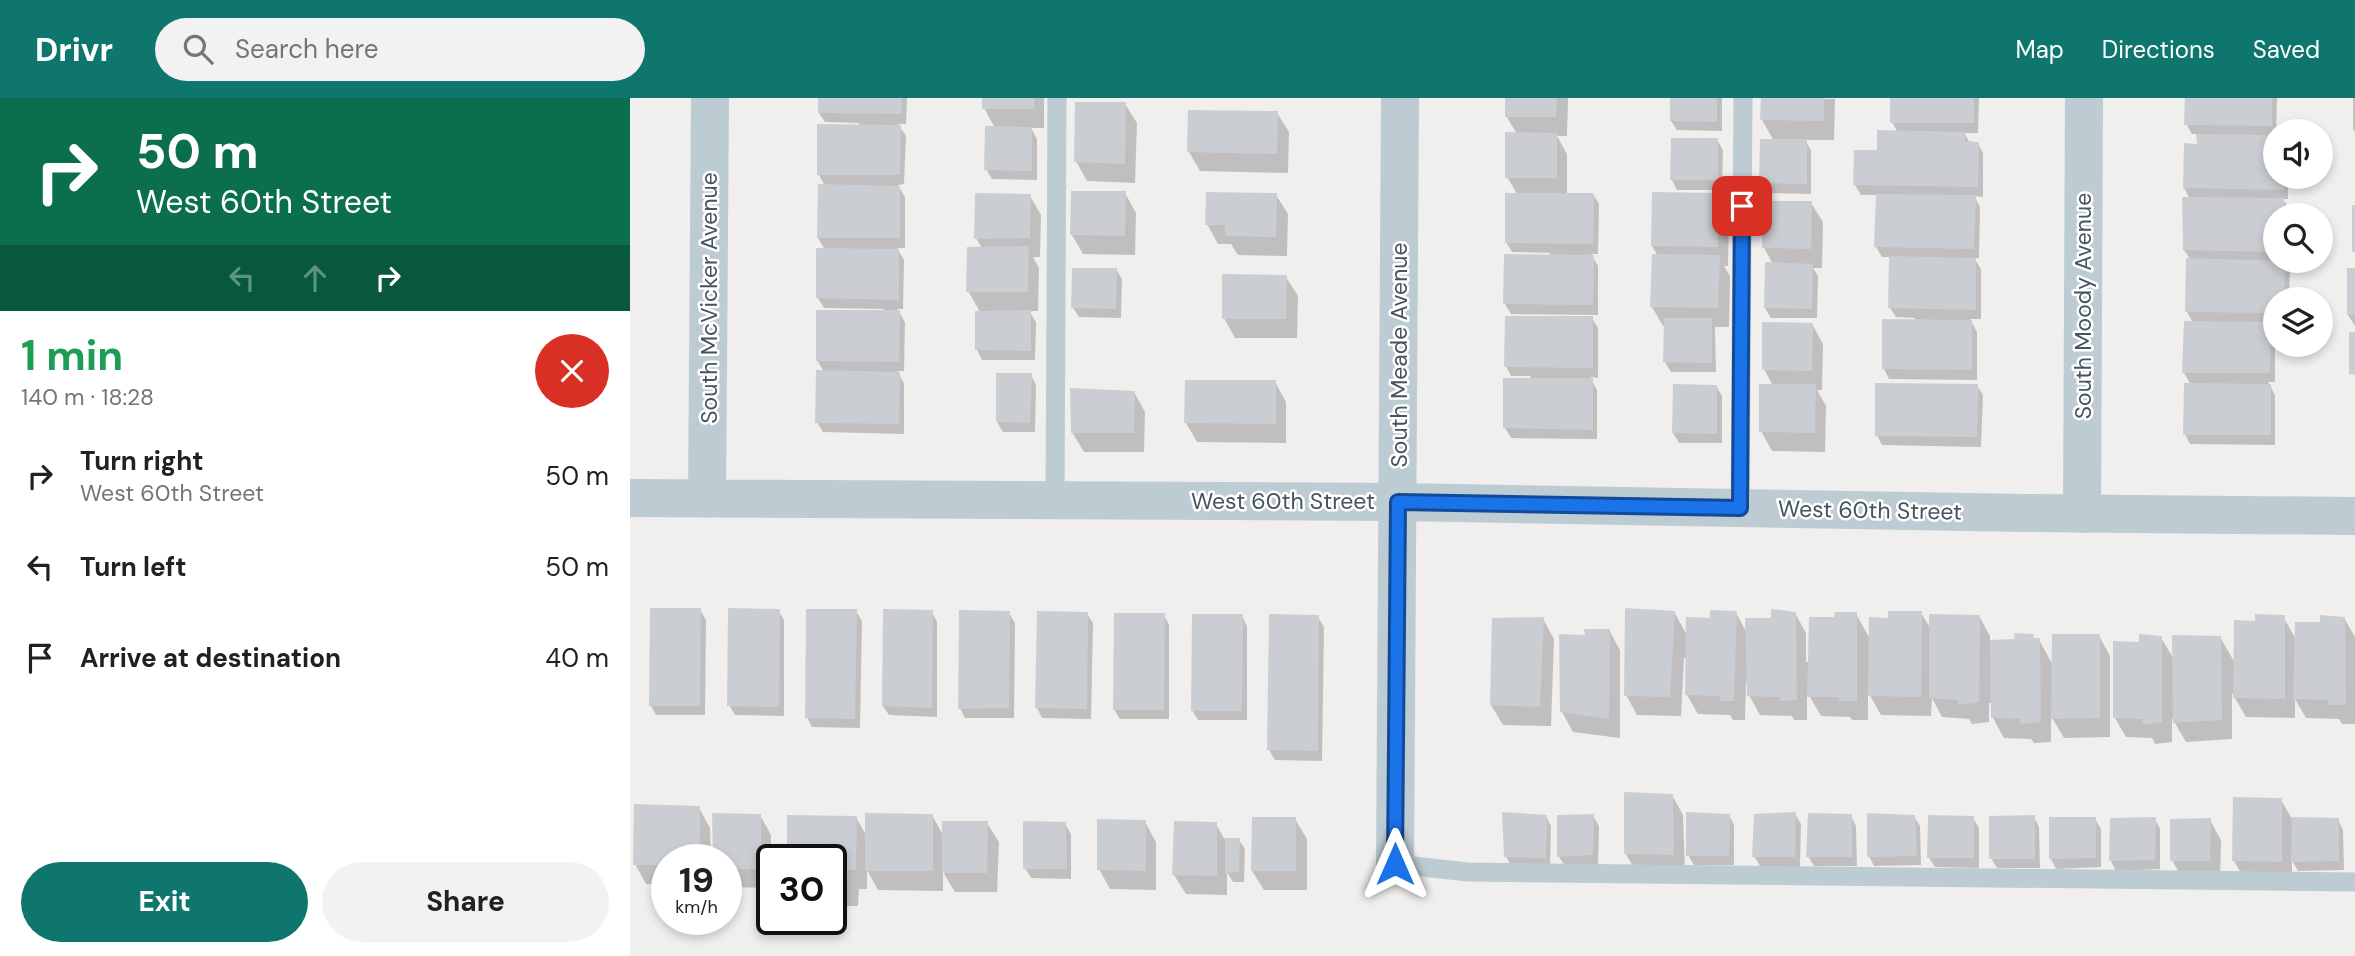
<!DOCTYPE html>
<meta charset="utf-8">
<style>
body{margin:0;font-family:"DM Sans",sans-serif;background:#f2f2f2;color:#202124;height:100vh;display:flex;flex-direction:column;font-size:26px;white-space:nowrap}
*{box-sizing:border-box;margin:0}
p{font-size:23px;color:#757577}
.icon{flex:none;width:38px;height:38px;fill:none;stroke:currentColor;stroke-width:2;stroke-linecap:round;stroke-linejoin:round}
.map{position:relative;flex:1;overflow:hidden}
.sheet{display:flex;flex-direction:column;background:#fff;width:630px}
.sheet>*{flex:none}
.top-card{background:#0b6e4f;color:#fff;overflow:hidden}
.fabs{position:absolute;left:1633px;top:21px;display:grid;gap:14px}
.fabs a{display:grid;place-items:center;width:70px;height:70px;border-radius:50%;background:#fff;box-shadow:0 4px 10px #0003;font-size:35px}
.speed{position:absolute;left:21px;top:746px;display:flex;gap:14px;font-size:35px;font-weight:700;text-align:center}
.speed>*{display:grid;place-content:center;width:91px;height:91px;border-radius:50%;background:#fff;box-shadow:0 4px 10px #0003;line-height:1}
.speed small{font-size:18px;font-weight:400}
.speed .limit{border:4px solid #111;border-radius:10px;background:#fff;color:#111}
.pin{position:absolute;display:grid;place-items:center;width:60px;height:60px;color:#fff;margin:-30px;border-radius:14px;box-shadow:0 4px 10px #0006}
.me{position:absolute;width:77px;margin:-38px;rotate:0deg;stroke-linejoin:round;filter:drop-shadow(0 0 5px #0008)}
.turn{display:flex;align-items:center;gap:24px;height:147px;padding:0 21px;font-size:32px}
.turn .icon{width:91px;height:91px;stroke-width:2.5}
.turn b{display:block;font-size:49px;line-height:60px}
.lanes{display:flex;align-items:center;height:66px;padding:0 21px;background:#0003;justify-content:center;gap:35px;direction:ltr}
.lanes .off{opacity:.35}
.round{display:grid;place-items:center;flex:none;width:74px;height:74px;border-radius:37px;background:#f2f2f2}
.overview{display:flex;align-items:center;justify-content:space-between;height:119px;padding:0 21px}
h1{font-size:42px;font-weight:700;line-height:52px;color:#1e9e55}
.button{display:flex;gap:14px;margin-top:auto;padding:14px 21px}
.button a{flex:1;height:80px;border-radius:42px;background:#0f766e;color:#fff;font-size:28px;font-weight:700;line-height:80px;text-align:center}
.button a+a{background:#f2f2f2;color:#202124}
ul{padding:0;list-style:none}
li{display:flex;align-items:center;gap:21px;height:91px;padding:0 21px}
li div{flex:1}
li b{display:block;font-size:26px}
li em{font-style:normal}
header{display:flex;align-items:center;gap:42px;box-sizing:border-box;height:98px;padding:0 35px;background:#0f766e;color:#fff}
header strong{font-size:33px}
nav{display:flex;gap:38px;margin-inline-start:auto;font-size:24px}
.search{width:490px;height:63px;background:#f2f2f2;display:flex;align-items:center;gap:18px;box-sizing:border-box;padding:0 24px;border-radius:38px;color:#757577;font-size:26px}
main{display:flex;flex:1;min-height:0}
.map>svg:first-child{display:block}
.shadow{fill:#0003}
.building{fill:#caced3}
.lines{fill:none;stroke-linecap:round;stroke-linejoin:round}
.lane{stroke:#bdcbd2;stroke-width:19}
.street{stroke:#bdcbd2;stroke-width:38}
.route-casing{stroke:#114b97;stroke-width:18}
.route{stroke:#1a73e8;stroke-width:12}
.labels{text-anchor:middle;stroke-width:5;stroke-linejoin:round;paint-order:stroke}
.street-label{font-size:23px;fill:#45545d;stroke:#fff}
</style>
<header>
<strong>Drivr</strong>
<div class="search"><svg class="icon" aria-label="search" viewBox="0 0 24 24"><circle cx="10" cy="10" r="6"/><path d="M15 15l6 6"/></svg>Search here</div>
<nav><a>Map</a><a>Directions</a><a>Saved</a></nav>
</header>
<main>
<section class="sheet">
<div class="top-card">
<div class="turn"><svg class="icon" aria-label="right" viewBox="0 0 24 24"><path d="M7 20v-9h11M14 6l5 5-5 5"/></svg><div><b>50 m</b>West 60th Street</div></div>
<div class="lanes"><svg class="icon off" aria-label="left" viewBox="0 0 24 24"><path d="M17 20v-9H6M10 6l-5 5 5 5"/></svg><svg class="icon off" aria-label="ahead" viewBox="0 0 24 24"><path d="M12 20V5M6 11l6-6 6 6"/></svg><svg class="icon" aria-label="right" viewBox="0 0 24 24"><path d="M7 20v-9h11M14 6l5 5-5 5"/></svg></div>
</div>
<div class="overview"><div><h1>1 min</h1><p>140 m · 18:28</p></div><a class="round" style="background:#d93025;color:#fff"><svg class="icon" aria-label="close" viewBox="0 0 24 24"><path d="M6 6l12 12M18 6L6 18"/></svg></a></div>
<ul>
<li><svg class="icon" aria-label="right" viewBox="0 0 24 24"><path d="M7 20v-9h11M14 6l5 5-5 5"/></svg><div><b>Turn right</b><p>West 60th Street</p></div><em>50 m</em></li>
<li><svg class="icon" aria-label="left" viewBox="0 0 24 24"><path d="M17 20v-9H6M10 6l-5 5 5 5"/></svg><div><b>Turn left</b></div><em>50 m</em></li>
<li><svg class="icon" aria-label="arrive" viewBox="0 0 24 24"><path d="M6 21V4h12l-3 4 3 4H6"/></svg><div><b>Arrive at destination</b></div><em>40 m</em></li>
</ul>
<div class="button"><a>Exit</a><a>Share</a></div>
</section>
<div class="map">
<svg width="1725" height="858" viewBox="0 0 1725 858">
<rect width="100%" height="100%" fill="#f1eeee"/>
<path class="shadow" d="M189 0H277L276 26H268L276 38 274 86 268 87 275 99V150H267L274 162 273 211H267L275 224 274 273H267L274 285V336L193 334 187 324 194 274 187 262 254 214V211L194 210 188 200 195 152 188 140 195 88 189 77 229 28V25L195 24 189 15Z
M354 0H414V30H401L407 41V82L362 81 356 71 365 30 354 10Z
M877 0H938L937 38H927L937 56V96H963L969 106 968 156H961L968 168V217L881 216 875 206 920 158V155L882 154 876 144 887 96 877 79 887 36 876 18Z
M1042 0H1092V33L1047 32 1041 23Z
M1132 0 1205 1 1204 42H1175L1181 52V96L1136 95 1130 85 1144 43 1132 22Z
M1262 0H1349L1348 35H1334L1340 45H1348L1353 55V99L1344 98 1350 109 1349 160H1344L1351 171V221H1340L1347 234V282L1259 281 1254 271 1285 223V220L1266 219 1260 210V159H1252L1246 149 1247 97H1231L1225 87 1249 54 1268 35 1262 24Z
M1557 0H1647L1645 79H1658V101H1653L1659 111V117H1645V163H1658H1654L1660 173 1659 201H1645V224H1639L1645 234V284H1638L1645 297V347L1560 346 1555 336 1561 287 1554 275 1563 225 1557 214 1561 162 1554 152 1560 101 1554 90 1569 48 1568 36H1562L1556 26Z
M1723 0H1725V34L1723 30Z
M495 6 507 25 505 85 457 83 446 63Z
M647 15 659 34 658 75 570 73 559 54Z
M1087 42 1093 52 1092 92H1047L1042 82Z
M495 95 506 115 505 157 453 156 442 137Z
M646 97 658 116 657 158 608 157 601 146H588L577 126Z
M1087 97 1099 117 1098 168H1094L1100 178 1099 229H1085L1086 274H1041L1035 264 1036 228H1033L1022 209 1028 158 1022 148Z
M400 98 411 117 410 159H403L409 170 408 213H399L406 224 405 262H352L347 252 350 214 338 193 352 150 346 140Z
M1181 105 1193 124 1192 170H1183L1188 178 1187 220H1141L1135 210 1143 166 1134 150Z
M486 171 492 181 491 220 449 219 443 210Z
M1719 171H1725V228L1718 217Z
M656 179 668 198 667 240H605L594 220Z
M962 220 968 230V280L960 279 967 292V341L881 340 875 330 901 278H881L876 268Z
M1182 226 1193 246 1192 292H1187L1196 308 1195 354 1142 353 1131 333 1143 288 1134 271Z
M401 277 406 287 405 334H373L367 324Z
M645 284 656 304V345L567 344 556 325Z
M1086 288 1092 298V345H1049L1043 335Z
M1347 288 1353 297 1351 349 1252 347 1247 337Z
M504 294 515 314 514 354H454L442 334Z
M70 512 76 522 75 617H26L21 608Z
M148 512 154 522V618L105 617 99 607Z
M226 513 232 523 230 630 182 629 177 619Z
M302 514 307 524V619L259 617 253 608Z
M1044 514 1057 537 1081 522 1106 515 1117 535 1143 522 1165 515 1176 535V564H1180L1206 521 1226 516 1240 541 1259 522 1291 515 1301 531 1349 518 1360 538V543H1387L1403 538 1405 542H1409L1423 567 1469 538 1480 558V639L1434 640 1421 618V644L1404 645 1401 641 1374 640 1363 620V605H1359V624L1342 626 1339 621 1312 619 1302 600 1301 618 1251 617 1238 594V622H1222L1220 619 1191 618 1177 594V622H1164L1162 618 1130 617 1119 597V584H1116L1115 622H1103L1100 617 1068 616 1057 597V560H1054L1051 618 1007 617 996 597Z
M379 515 385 525 384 620H335L330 610Z
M457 516 463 525 461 621 412 620 407 610Z
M534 517 539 527V621H490L484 611Z
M612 518 617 528V622H568L562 612Z
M688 519 694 529 692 663 645 662 639 652Z
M1653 519 1666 541 1692 526 1714 520 1725 539V626H1712L1709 621 1676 620 1665 601V620L1616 619 1602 595V641L1556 644 1542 620V644L1525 646 1522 640 1496 639 1485 620 1510 546 1531 540 1544 561 1590 539 1605 565 1627 525Z
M913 521 924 541 921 628 873 627 861 607Z
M979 532 990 552V640L943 634 932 614 957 539Z
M1042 697 1053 717 1055 776 1007 775 996 756Z
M1651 702 1662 721 1708 722 1713 732 1714 772 1668 773 1662 762V783L1615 782 1604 763Z
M69 710 80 730 81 761H37V786H16L5 766Z
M1165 716 1171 726 1170 769 1130 768 1124 758Z
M84 717H130L141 737V790L96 789V761H84Z
M302 717 313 737 357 725 369 744 367 794H325L313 774V793L248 792 237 772V791H229L228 808H201V761H159V718L226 719 237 739Z
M1099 717 1104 727V767H1064L1058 757Z
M916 718 921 728 920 769 881 768 876 758Z
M963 718 969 728 968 767 935 768 929 759Z
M1221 718 1226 728 1227 768H1184L1178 758Z
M1284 719 1290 728 1291 767 1244 768 1239 758Z
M1404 719 1409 729 1410 770H1367L1361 760Z
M1343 720 1349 730V770L1305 769 1299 760Z
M665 721 677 741V792H634L622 773Z
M1465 721 1471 731V769L1426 771 1421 761Z
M1525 721 1530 731V771L1486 773 1481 763 1482 722Z
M1580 722 1591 742 1590 782H1553L1542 762Z
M515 724 526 744V792L480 791 469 771Z
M435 726 441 736V781L401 780 395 770Z
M586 726 595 742H609L615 751 614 784H603L597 774V797L556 796 544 777Z"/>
<path class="building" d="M188 0H272L271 16 188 15Z
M352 0H404V11H352Z
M875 0H927L926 19H875Z
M1040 0H1087V24L1040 23Z
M1131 0H1194V23L1130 22Z
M1260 0H1344V25H1260Z
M1555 0H1642V28L1554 27Z
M445 4H496L495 66 444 64Z
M558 12 648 13 647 56 557 54Z
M187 26 271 27 270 77H187Z
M355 28 402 29V73L354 72Z
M1247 32 1336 34 1335 43 1349 44 1348 89 1223 87 1224 52H1247Z
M875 34 927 35V80H875Z
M1566 36 1645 37V79H1654V92L1553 90 1554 45 1567 46Z
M1041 40H1088V82H1040Z
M1130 41H1177V86L1129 85Z
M188 86 270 88V140H187Z
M441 93H496L495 138 440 137Z
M576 94 647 95 646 139 595 138V127H575Z
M1022 94 1088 95V149L1021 148Z
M345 95 401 96 400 140 344 141Z
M875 95H964L963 146 875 145Z
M1246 96 1346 97 1344 151 1244 149Z
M1552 99 1654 100V117H1645V154L1553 152Z
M1133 103H1182L1181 151 1132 150Z
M1722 107H1725V154H1722Z
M399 148 398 194H336L337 149Z
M186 150 269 151V202L186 200Z
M874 156 964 157 963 207 873 206Z
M1022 156 1090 157 1088 210 1020 209Z
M1259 158 1346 160V212L1258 210Z
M1556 160 1655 163 1654 201H1645V215L1555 214Z
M1135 164 1183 166 1182 211 1134 210Z
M442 170H487L486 211 441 210Z
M1717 170H1725V217H1717Z
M592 176 657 177 656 221H592Z
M186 212H270L269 264 186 263Z
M401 212V253L345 252V213Z
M875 218H963V270L874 269Z
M1034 220H1082V265L1033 264Z
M1252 221 1342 222V272L1252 271Z
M1554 223 1641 224 1640 275H1552Z
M1132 224 1183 225 1182 273 1132 272Z
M1719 234H1725V277L1719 276Z
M186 272 270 274 269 326 185 325Z
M366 275H402L400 325 366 324Z
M873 280H963V332L873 330Z
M555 282H646V326L554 325Z
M1245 285 1348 286 1347 339 1245 338Z
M1554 285 1641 286V337H1553Z
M1043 286 1087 287V336L1042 335Z
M1129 286H1186L1185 335 1129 334Z
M440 290 505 293 504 335H441Z
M20 510H71L70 608H19Z
M98 510 150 511 149 609 97 608Z
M995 510 1045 513 1040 599 994 598Z
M176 511H227L225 621 175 620Z
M253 511 303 512 302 610 252 608Z
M1141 511 1166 514 1167 602 1151 603 1150 599 1117 598 1115 520H1141Z
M329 512 380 513 379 610 328 611Z
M1080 512 1107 513 1104 603H1090V598L1055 597 1056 519 1080 520Z
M407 513 458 514 457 611 405 610Z
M1258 513H1292L1291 599 1238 598 1239 519 1258 520Z
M1205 514H1227V603H1209V599H1177L1179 519H1204Z
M484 515H535L534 612H483Z
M562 516H613L612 613H561Z
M639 516 689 517 688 653 637 652Z
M1299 516 1350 517 1349 604 1329 607 1327 602 1299 600Z
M1625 516 1655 517V601L1603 600 1604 522 1625 523Z
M1690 517 1715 519 1716 607H1699L1698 602 1663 601 1665 524H1690Z
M914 519 910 609 860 607 862 520Z
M954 531H980L979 621 930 614 929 536 955 537Z
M1384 535 1404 536 1403 540H1410L1411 624 1391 626 1390 621 1361 620 1360 542 1385 541Z
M1422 536H1470V620L1421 621Z
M1509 536 1532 538V624L1512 627 1513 621 1483 620V543L1509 544Z
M1542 537 1591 538 1592 622 1543 625Z
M994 694 1043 696 1044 757 994 756Z
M1603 699 1652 700V764L1602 763Z
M4 706 70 708V761H37V767H3Z
M872 714 917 717 916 760 874 759Z
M1056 714 1100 716 1099 758H1056Z
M1166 714 1165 759H1122L1124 716Z
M82 715 131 716V771H96V761H83Z
M235 715 303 716V773H235Z
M1178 715 1222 716V759H1176Z
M1237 715 1285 717 1287 758 1237 759Z
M964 716 963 757 927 759V717Z
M157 717 227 718 226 772H218L217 789H201V761H157Z
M1298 717 1344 718V760H1297Z
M1405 717V761H1359V718Z
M622 719H666V773H621Z
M1419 719H1466V760L1419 761Z
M1526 719 1525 762 1479 763 1480 720Z
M1662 719 1709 720V763L1661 764Z
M1581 720 1580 763H1540V721Z
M467 721 516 722V773L467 772Z
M312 723H358L357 775H312Z
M393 723 436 724 437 771H393Z
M544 723 587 724V778L542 777Z
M595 740H610L609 774 595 775Z"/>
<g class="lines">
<path class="lane" d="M425 402 427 0
M1110 410 1113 0
M765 766 838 774 1725 784"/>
<path class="street" d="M0 400 768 404 1395 415 1725 418
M77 401 80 0
M1452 416 1454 0
M765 766 770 0"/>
</g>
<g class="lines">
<defs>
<path id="route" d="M765 766 768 404 1110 410 1112 108"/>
</defs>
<use href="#route" class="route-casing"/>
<use href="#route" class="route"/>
</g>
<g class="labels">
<g class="street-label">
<text transform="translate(79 200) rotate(-90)" y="8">South McVicker Avenue</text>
<text transform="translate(1453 208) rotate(-90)" y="8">South Moody Avenue</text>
<text transform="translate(769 257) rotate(-90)" y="8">South Meade Avenue</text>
<text x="653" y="411">West 60th Street</text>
<text transform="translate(1240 412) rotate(1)" y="8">West 60th Street</text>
</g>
</g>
</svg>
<div class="fabs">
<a><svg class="icon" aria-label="sound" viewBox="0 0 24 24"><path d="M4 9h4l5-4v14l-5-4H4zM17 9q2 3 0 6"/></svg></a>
<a><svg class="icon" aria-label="search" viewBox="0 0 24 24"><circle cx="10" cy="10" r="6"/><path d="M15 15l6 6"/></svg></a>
<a><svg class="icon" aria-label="layers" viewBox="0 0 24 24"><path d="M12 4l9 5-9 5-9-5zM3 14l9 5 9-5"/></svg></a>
</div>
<div class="speed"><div>19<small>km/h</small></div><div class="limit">30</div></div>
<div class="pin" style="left:1112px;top:108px;background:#d93025"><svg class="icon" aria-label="arrive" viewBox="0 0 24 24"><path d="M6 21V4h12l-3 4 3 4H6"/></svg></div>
<svg class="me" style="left:765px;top:766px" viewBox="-20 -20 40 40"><path d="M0-17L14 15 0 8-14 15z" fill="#1a73e8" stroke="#fff" stroke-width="4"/></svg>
</div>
</main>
